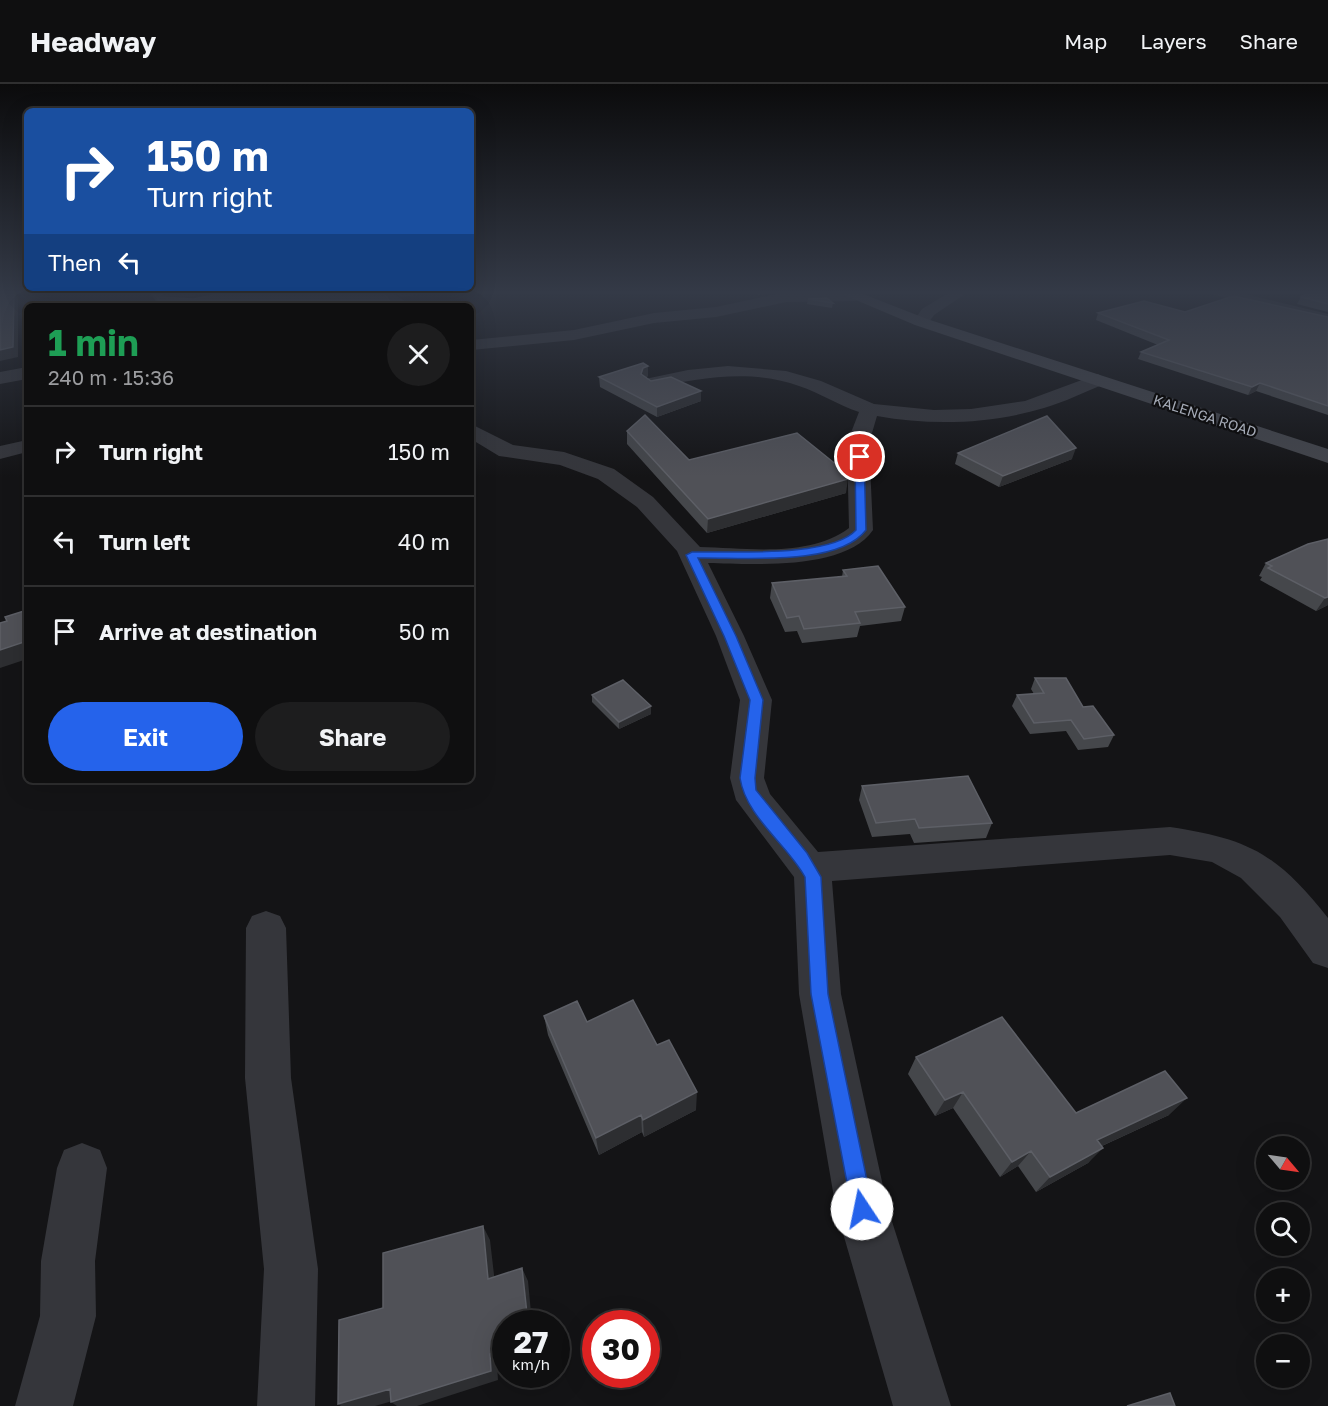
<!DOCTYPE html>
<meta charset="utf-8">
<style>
body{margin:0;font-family:"Golos Text",sans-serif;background:#1d1d1e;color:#f1f3f6;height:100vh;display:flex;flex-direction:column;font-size:22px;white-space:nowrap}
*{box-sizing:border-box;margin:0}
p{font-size:20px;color:#9b9c9f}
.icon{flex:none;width:33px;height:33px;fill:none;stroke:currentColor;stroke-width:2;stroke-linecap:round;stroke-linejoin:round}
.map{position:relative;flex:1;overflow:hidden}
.panel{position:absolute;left:24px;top:219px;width:450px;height:480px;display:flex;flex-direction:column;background:#0f0f10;border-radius:9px;box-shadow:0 6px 24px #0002,0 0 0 2px #2f2f30}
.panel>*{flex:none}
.top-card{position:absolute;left:24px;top:24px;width:450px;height:183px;border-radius:9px;box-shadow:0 6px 24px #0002,0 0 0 2px #2f2f30;background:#1a4fa0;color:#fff;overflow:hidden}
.needle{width:39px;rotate:119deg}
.tools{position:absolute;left:1256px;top:1052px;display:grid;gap:12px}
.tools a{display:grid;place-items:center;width:54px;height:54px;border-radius:50%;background:#0f0f10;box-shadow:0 6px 24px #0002,0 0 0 2px #2f2f30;font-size:30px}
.speed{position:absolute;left:492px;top:1226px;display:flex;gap:12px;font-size:30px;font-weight:700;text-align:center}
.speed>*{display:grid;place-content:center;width:78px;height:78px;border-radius:50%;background:#0f0f10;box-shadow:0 6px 24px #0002,0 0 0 2px #2f2f30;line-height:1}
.speed small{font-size:15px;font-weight:400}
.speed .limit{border:9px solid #d22;background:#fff;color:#111}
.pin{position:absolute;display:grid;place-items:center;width:51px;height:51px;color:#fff;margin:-26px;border:3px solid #fff;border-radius:50%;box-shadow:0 2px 6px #0007}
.me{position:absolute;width:66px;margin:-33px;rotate:349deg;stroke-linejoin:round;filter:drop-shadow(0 0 4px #0008)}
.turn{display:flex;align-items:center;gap:21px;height:126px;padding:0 24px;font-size:27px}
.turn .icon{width:78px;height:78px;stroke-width:2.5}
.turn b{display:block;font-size:42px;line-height:51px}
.then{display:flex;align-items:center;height:57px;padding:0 24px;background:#0003;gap:12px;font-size:22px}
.round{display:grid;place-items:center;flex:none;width:63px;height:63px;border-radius:32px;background:#1d1d1e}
.head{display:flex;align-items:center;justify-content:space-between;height:102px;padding:0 24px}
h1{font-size:36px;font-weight:700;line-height:45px;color:#1e9e55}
.cta{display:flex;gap:12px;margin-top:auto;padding:12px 24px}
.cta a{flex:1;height:69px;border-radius:36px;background:#2563eb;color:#fff;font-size:24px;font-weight:700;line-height:69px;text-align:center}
.cta a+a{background:#1d1d1e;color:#f1f3f6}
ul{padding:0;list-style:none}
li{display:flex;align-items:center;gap:18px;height:90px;padding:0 24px;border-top:2px solid #2f2f30}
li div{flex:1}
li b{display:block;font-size:22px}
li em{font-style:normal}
header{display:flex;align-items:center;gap:36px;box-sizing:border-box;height:84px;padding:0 30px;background:#0f0f10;border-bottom:2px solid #2f2f30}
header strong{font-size:28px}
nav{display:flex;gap:33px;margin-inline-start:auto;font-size:21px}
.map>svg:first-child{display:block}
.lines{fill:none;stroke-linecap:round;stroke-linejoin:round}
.street{fill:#35363b;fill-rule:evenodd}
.secondary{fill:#43454b;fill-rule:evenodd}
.wall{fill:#45474b}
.shaded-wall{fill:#2d2e31}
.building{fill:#505157;stroke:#5d5f66;stroke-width:1.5}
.route{fill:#2563eb;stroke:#184099;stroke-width:1.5}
.labels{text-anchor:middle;stroke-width:4.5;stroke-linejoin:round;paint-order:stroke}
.far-street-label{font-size:14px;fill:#a5abb7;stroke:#0f0f11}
</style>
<header>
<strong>Headway</strong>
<nav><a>Map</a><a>Layers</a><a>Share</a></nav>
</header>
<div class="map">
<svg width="1328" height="1322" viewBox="0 0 1328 1322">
<rect width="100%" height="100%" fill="#141416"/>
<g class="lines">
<path class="street" d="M372 208H390L413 222H394Z
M786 208H856L863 212 855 217 786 218 716 233 654 239 574 256 471 266V256L574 246 654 229 716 223Z
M950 208H968L934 231 927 241H915L913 238 922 225Z
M1212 208H1237L1328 230V240L1215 211Z
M728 282 786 287 821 297 874 320 934 326 971 325 1025 317 1098 290 1107 296 1105 300C1084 308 1065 318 1044 324 991 340 932 342 877 332L869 359 873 446C845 487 752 480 708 479L744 552 772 616 764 694 770 710 818 768 1170 743C1250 755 1277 770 1328 834V884L1313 879 1280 833 1241 794 1212 778 1170 771 832 797 841 910 888 1125 951 1322H893L836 1125 799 910 794 793 736 716 730 694 740 616 716 552 677 467 637 423 598 395 560 381 499 372 471 355V340L513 361 564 368 614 385 653 413 700 463C747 464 809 474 849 444L847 359 859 328C838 321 820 309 799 302 753 285 699 293 652 305L643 299 645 295 688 286Z
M27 283V295L0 300V288Z
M27 356V368L0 375V362Z
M266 827 280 832 286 844 291 994 318 1185 315 1322H257L264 1185 245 994 246 844 252 832Z
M82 1059 100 1066 107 1084 95 1177 96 1232 73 1322H15L40 1232 41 1177 57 1084 64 1066Z"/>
<path class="secondary" d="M837 208H858L927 235 1328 365V379L915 241Z"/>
</g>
<path class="wall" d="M150 208H213L179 214 393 222H160L152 212Z
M393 208H425V209L402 213Z
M740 208H777L760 211Z
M1328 208V228L1297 220 1301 213Z
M808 215 833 219 832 224 807 220Z
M1185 228 1328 233V331L1256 307 1248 311 1138 275 1141 268 1158 261 1096 236 1098 229Z
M648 282V292L646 293 651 297 701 317 657 333 600 303 599 293Z
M627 347 689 376 846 409 707 449 627 360Z
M958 369 1072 375 999 403 955 380Z
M1328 455V521L1316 527 1260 496 1262 493 1259 492 1266 479Z
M843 486 905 523 901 537 860 542 857 553 802 559 797 547 785 548 770 514 772 499 842 493Z
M1035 594 1083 623 1114 651 1108 663 1078 666 1066 647 1030 650 1012 622 1017 611 1034 610 1031 605Z
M592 611 651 630 619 645 592 618Z
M862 702 992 739 986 754 914 759 910 750 872 753 859 716Z
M544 932 587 938 657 961 696 1026 644 1053 642 1048 599 1071 548 951Z
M916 973 1076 1029 1169 1031 1102 1062 1088 1079 1036 1108 1018 1082 1000 1093 953 1024 935 1032 908 990Z"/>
<path class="shaded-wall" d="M14 208 18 215V273L0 277V266Z
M163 208H213L167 217 159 213Z
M401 208H425V209L402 213Z
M760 208H777L760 211Z
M648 282V292L643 294 641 290 643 284Z
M1260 299 1256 307 1248 311 1252 303Z
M701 307V317L657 333V323Z
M1076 364 1072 375 999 403 1003 392Z
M848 395 846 409 707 449 708 435Z
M1328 513V521L1316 527 1325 514Z
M27 557V575L0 584V566Z
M651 622V630L619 645V638Z
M697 1008 696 1026 644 1053 643 1036Z
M963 1008 953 1024 935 1032 945 1016Z
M1187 1014 1169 1031 1082 1071 1097 1056Z
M641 1031 642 1048 599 1071 596 1054Z
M1103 1064 1088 1079 1036 1108 1050 1093Z
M1031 1067 1018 1082 1000 1093 1012 1078Z
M483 1142 490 1156 496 1208 488 1195Z
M522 1184 528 1197 532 1239H528Z
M506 1265V1278L497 1280 498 1296 417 1322H397L391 1318 490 1270Z
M390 1305 403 1314 375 1322H341L338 1320Z"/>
<path class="building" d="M0 208H14L13 263 0 266Z
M152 208H164L159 213 193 215 229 208H379L386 212 393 222H164Z
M1308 208H1328V220L1301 213Z
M1233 212 1328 233V322L1260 299 1252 303 1141 268 1169 256 1098 229 1144 217 1185 228Z
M827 214 833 219 808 215Z
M643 279 648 282 643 284 641 290 651 297 671 293 701 307 657 323 599 293Z
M645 331 689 376 797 349 848 390V395L708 435 627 347Z
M1047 332 1076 364 1003 392 958 369Z
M1328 455V513L1325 514 1268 484 1272 482 1266 479 1308 460Z
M878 482 905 523 855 528 860 539 804 545 799 532 787 534 772 499 847 492 843 486Z
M27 526V557L0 566V539L7 537 5 533Z
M1035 594H1066L1083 623 1093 622 1114 651 1084 655 1071 636 1034 639 1017 611 1044 609Z
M623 596 651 622 619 638 592 611Z
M968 692 992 739 919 744 915 735 876 739 862 702Z
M633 916 657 961 669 956 697 1008 643 1036 641 1031 596 1054 544 932 577 917 587 938Z
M1002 933 1076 1029 1165 987 1187 1014 1097 1056 1103 1064 1050 1093 1031 1067 1012 1078 963 1008 945 1016 916 973Z
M483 1142 488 1195 522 1184 528 1239H506V1265L490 1270 491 1287 391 1318 390 1305 338 1320 339 1236 383 1224V1169Z
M1170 1309 1175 1322H1127Z"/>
<linearGradient id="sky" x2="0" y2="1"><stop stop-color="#0b0b0c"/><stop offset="0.53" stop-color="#343a47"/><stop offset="1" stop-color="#343a47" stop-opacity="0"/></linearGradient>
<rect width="1328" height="393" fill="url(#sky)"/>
<path class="route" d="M860 371 864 373 866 446C838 483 742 473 698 474L736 552 763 616 755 694 756 706 807 769 821 793 828 910 873 1125 870 1133 862 1136 855 1133 852 1125 811 910 805 793C787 760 746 733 740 694L750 616 724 552 686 471 692 468C730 467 831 474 856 446L855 373Z"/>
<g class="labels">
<g class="far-street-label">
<text transform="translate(1205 332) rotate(18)" y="5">KALENGA ROAD</text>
</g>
</g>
</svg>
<div class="tools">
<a><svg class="needle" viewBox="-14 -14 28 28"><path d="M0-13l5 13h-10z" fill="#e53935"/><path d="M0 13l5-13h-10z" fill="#9b9c9f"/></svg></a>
<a><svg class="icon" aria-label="search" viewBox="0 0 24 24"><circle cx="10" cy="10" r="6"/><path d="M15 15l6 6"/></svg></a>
<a>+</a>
<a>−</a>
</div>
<div class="speed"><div>27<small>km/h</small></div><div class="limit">30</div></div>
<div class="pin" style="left:860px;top:373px;background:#d93025"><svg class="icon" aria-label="arrive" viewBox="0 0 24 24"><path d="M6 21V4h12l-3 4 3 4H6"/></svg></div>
<svg class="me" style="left:862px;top:1125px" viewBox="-20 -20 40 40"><circle r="19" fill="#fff"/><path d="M0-13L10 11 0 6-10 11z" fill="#2563eb"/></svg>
<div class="top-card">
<div class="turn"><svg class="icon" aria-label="right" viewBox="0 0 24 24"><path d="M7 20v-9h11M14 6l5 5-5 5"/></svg><div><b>150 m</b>Turn right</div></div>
<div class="then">Then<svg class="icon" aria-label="left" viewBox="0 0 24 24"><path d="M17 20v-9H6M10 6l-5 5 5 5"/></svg></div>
</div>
<section class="panel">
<div class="head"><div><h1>1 min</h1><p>240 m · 15:36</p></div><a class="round"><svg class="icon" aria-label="close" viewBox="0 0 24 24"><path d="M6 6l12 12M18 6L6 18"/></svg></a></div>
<ul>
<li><svg class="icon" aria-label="right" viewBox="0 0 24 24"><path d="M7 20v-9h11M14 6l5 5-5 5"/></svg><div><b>Turn right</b></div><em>150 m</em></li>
<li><svg class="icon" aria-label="left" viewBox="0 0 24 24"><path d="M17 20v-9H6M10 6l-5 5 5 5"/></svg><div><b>Turn left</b></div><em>40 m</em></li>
<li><svg class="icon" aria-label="arrive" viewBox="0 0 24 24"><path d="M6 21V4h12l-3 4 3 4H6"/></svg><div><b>Arrive at destination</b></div><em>50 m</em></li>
</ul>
<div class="cta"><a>Exit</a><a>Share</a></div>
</section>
</div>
